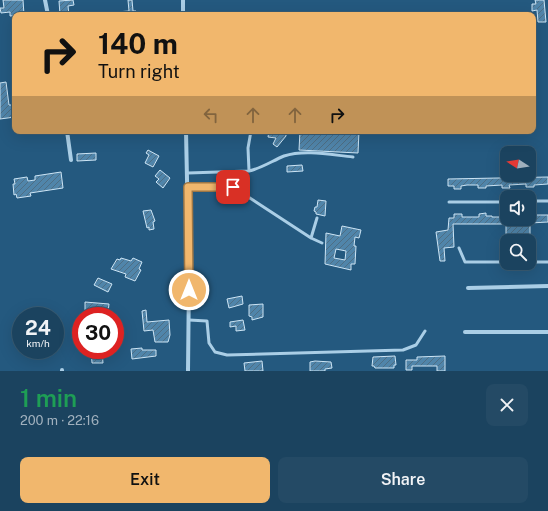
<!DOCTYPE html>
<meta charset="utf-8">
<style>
body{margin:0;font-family:"Public Sans",sans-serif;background:#244a65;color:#f1f3f6;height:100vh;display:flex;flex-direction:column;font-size:15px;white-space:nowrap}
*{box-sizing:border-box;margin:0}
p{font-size:13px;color:#a0b0bd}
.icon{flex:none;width:22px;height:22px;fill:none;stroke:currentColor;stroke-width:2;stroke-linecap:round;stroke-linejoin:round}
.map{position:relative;height:371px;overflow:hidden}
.details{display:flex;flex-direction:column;background:#1b435f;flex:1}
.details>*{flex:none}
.guide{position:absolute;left:12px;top:12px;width:524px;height:122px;border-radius:8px;box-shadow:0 4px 16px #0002,0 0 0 1px #395c74;background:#f1b76d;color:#111;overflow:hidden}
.needle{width:26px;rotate:282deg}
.tools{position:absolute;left:500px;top:146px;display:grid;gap:8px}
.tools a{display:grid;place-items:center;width:36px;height:36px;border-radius:8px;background:#1b435f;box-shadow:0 4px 16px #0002,0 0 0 1px #395c74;font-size:20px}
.speed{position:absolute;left:12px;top:307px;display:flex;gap:8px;font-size:20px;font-weight:700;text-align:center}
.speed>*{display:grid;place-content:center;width:52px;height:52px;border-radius:50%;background:#1b435f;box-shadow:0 4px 16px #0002,0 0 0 1px #395c74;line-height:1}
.speed small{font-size:10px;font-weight:400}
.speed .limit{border:6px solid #d22;background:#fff;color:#111}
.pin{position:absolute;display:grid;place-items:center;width:34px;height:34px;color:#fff;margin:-17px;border-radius:8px;box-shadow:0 2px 6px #0006}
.me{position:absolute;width:44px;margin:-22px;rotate:0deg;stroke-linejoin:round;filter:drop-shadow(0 0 3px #0008)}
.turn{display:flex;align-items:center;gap:14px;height:84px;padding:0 20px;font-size:18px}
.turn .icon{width:52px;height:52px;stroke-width:2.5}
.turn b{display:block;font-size:28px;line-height:34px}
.lanes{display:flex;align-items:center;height:38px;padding:0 20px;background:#0003;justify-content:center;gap:20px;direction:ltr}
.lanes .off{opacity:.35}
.round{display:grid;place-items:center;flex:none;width:42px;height:42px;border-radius:8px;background:#244a65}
.head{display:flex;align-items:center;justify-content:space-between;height:68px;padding:0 20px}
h1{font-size:24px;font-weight:600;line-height:30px;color:#1e9e55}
.button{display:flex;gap:8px;margin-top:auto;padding:8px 20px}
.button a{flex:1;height:46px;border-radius:8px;background:#f1b76d;color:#111;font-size:16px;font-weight:600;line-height:46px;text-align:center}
.button a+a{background:#244a65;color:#f1f3f6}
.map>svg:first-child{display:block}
.building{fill:url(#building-hatch);stroke:#cde5f5;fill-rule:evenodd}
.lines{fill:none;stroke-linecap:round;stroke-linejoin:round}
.service{stroke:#aacee6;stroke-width:3}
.minor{stroke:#aacee6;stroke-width:4}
.route-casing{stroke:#9d7747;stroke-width:10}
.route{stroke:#f1b76d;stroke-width:7}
</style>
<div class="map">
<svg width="548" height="371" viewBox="0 0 548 371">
<defs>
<pattern id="building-hatch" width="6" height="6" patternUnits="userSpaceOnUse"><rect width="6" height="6" fill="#5085aa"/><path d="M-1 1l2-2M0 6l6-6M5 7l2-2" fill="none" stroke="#4e6e84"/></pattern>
</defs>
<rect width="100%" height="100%" fill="#24597f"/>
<path class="building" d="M3 0H23L24 15 10 16V12L1 13 0 8H4Z
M73 0 74 5 68 6 69 15H60L59 1Z
M128 0H132L133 11H136V15H117L116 12 129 11Z
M535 0H544L546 22H538L537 10 532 11V4H536Z
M6 82 9 105H15V117L0 119V83Z
M269 131H286V136L277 147 273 144 276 138 268 137Z
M300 131H359L358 153 299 150Z
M148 150 159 156 153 167 145 163 149 155 146 153Z
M96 153V160L77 161V154Z
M302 165 303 171 287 172V166Z
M160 170 170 178 163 188 156 182 159 179 155 176Z
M61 172 63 188 30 193 31 196 17 198 16 194 14 195 13 184H15L14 179 27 177 28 181 35 180V176Z
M548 177V184L534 185V187H526V184L509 185 510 188H502V185L486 186V188H478V185H467L461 186V189H454V186H448V179Z
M318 200 326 201 325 216 316 214V212L314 211 315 207H317Z
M151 210 155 221 153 222 154 229 149 230V227L147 228 143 211Z
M535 212V215H548V222L530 223V241H524V237H513V241H506V224H453L454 247 444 248 445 261H440L436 232 448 230 449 218H454V214H462V217H479V214L486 213V216H492V217H503V214L507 213V219H529V213Z
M342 226 361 230 359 238 355 237 354 246H356L355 264H351V270L325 264 326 233 340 236ZM336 249 346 251 345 260 334 258Z
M121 258 131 261 133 258 142 262 139 269 141 270 135 281 125 277 126 274 111 269 117 259 120 260Z
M98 278 112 284 108 292 94 285Z
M242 296 243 304 229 308 227 299Z
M85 302 109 304 108 312 85 310Z
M263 304V317L252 320V317L249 316V305Z
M146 310 147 322 169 320 170 335 168 342H155L153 330 144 331 142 311Z
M243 320 245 330 236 331V326L230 327V322Z
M142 348V350H156V356L132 359 131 349Z
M91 350 102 351 103 363H92Z
M395 356 396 365H394V368H375L374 366H372L373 357Z
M445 356V371H437V366H412V370H406V360H417V357Z
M262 361 263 371H245L244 363Z
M315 361 331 362 332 368 325 369V371H310V362Z"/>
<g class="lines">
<path class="service" d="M249 171C262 168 272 161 284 156 305 149 332 155 353 157
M188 173 249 171 248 148 251 131
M188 187H233L311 238 322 243
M529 201H548
M449 202H507
M311 238 317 218
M459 248 465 262H507
M529 262H548
M189 320 207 321 209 343 215 352 227 355 403 350 416 345 425 331"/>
<path class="minor" d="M45 0 48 15
M183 0V15
M67 131 71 160
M186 131 189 276 188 371
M468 288 548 286
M465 332H548
M62 370V371"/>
</g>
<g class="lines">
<defs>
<path id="route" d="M189 290 188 187H233"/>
</defs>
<use href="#route" class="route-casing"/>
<use href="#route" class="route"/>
</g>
</svg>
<div class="tools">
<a><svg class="needle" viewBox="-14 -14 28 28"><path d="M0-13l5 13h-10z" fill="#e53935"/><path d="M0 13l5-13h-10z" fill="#a0b0bd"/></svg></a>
<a><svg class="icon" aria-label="sound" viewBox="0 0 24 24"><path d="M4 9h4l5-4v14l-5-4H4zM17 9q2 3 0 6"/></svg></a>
<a><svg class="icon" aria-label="search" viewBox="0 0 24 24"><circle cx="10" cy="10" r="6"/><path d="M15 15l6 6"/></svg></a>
</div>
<div class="speed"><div>24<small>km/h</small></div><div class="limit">30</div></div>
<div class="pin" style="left:233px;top:187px;background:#d93025"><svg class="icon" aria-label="arrive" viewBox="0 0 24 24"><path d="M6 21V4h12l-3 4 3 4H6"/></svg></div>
<svg class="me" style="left:189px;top:290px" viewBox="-20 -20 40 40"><circle r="17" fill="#f1b76d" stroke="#fff" stroke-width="3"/><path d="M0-11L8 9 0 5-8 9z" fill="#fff"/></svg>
<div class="guide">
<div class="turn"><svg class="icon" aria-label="right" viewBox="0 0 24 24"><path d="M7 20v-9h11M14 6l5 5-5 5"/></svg><div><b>140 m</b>Turn right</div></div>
<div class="lanes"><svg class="icon off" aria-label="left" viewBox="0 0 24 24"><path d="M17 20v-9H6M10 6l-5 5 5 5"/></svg><svg class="icon off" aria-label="ahead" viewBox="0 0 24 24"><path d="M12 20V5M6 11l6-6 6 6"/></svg><svg class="icon off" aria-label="ahead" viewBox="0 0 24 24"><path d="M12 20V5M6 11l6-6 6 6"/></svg><svg class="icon" aria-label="right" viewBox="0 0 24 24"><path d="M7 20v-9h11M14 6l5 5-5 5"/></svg></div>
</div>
</div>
<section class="details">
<div class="head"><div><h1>1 min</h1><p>200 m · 22:16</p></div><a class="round"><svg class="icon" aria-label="close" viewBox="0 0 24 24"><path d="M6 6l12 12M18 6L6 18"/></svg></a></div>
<div class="button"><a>Exit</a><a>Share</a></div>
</section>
